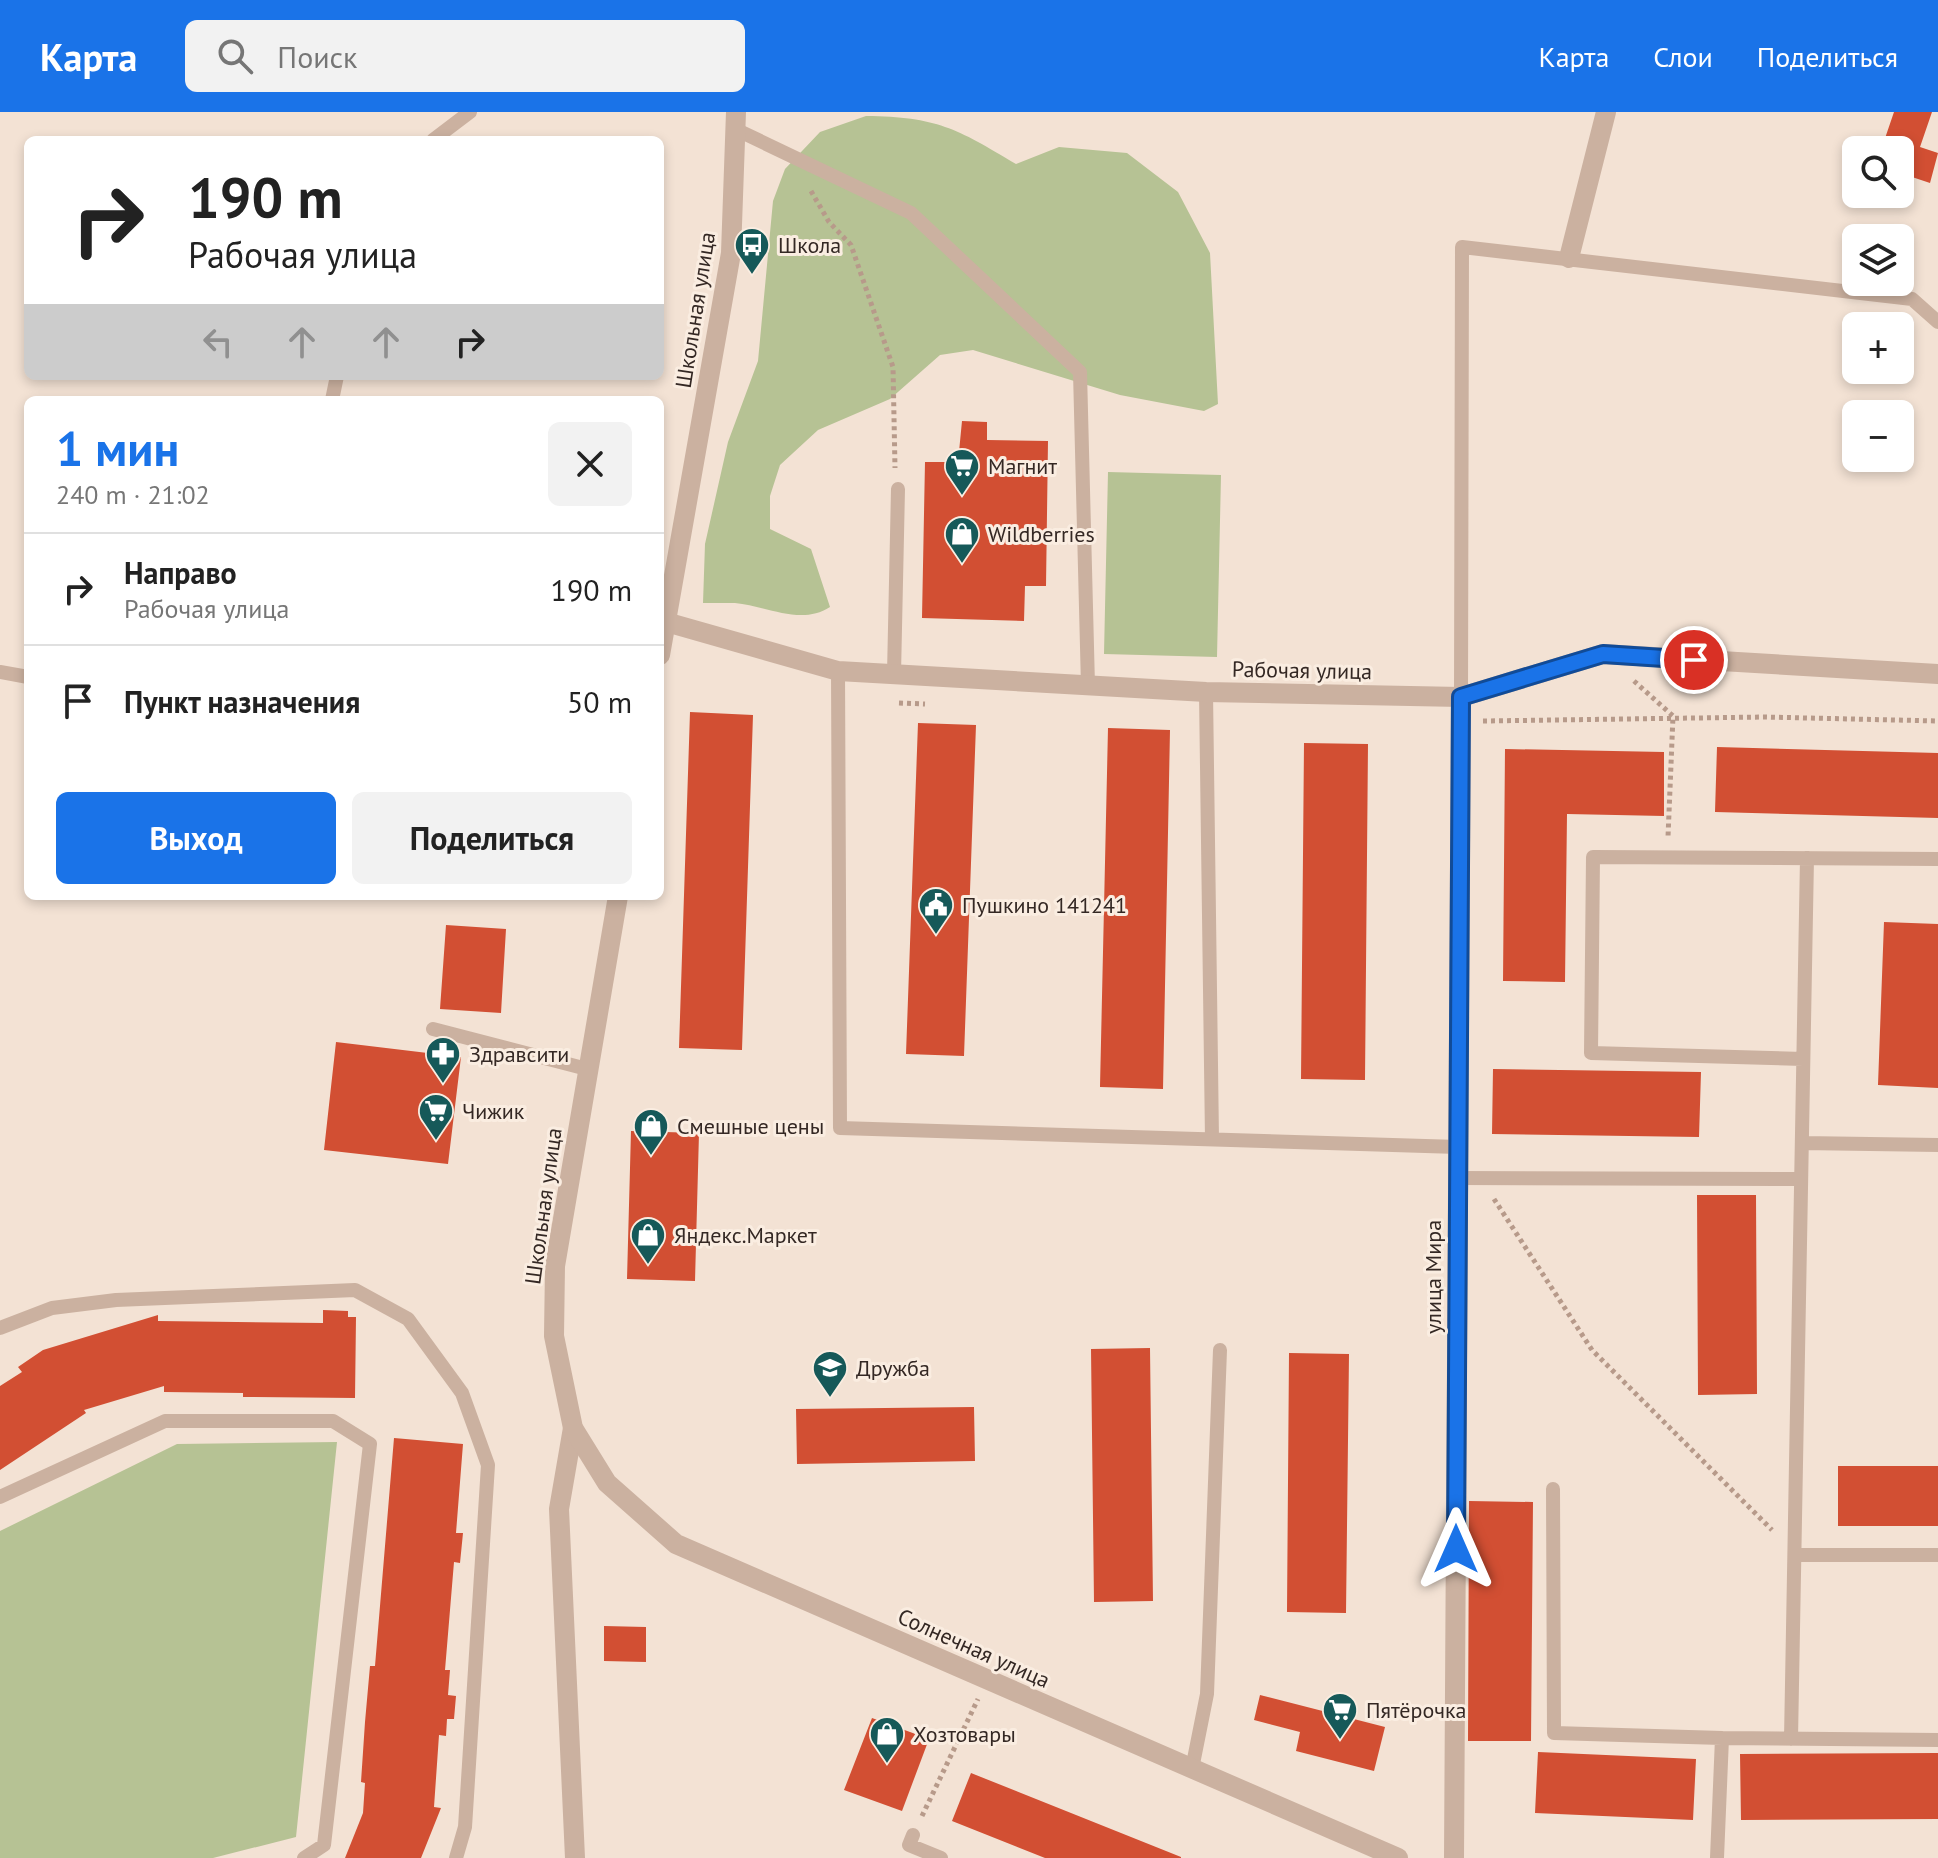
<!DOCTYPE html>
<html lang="ru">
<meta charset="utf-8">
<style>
body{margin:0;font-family:"PT Sans",sans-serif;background:#f2f2f2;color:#222;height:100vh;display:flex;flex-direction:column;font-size:30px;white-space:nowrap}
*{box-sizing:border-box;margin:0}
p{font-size:26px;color:#767676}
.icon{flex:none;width:44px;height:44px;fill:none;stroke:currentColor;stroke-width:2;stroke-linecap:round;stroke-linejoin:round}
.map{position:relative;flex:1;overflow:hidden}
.sheet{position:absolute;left:24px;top:284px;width:640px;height:504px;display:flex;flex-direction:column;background:#fff;border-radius:12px;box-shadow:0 4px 12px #0003}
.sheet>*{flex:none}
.hud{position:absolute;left:24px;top:24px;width:640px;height:244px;border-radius:12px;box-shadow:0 4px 12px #0003;background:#fff;color:#222;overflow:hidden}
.controls{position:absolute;left:1842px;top:24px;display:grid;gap:16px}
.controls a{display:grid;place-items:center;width:72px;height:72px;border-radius:12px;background:#fff;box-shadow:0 4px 12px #0003;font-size:40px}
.pin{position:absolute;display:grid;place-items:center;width:68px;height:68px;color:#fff;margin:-34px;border:4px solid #fff;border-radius:50%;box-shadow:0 2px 8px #0007}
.me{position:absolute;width:88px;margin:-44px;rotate:0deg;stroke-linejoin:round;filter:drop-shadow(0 0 6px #0008)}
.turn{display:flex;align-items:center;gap:28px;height:168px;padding:0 32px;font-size:36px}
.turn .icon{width:104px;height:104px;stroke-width:2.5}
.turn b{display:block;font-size:56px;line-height:68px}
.lanes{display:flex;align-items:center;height:76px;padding:0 32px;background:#0003;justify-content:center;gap:40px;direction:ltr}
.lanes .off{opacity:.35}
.round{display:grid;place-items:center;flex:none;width:84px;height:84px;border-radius:12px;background:#f2f2f2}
.headline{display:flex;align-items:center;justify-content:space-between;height:136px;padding:0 32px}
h1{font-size:48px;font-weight:800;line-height:60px;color:#1a73e8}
.primary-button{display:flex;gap:16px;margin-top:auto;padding:16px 32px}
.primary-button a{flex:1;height:92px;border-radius:12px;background:#1a73e8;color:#fff;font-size:32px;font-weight:800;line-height:92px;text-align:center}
.primary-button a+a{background:#f2f2f2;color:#222}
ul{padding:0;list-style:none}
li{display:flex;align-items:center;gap:24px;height:112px;padding:0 32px;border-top:2px solid #e0e0e0}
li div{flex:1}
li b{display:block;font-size:30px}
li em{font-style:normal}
header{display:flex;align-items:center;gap:48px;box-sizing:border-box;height:112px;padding:0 40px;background:#1a73e8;color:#fff}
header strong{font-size:38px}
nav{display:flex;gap:44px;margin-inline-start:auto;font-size:28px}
.search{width:560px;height:72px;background:#f2f2f2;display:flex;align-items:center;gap:20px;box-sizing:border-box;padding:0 28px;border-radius:12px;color:#767676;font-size:30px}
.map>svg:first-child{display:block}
.green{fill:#b6c294}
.building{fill:#d24f33}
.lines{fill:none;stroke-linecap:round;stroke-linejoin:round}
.path{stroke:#b79a8a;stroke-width:5;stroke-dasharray:4 4;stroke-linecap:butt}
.service{stroke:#cbb1a0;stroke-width:14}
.minor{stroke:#cbb1a0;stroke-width:20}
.tertiary{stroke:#cbb1a0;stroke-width:20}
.route-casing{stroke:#114b97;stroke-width:20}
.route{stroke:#1a73e8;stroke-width:14}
.labels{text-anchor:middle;stroke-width:6;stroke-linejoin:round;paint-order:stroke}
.poi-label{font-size:22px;fill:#342824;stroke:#faede1;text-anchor:start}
.street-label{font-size:22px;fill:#342824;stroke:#faede1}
</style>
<header>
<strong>Карта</strong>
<div class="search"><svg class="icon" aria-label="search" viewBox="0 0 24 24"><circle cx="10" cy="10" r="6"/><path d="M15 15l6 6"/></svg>Поиск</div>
<nav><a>Карта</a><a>Слои</a><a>Поделиться</a></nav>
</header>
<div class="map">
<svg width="1938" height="1746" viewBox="0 0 1938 1746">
<rect width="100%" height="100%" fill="#f3e2d4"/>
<path class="green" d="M866 4C937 5 956 16 1016 52L1059 35 1127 41 1178 80 1210 141 1218 292 1204 299 1120 283 973 238 940 243 890 287 818 318 780 353 770 384V417L811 437 830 495C801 514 767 494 735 491 725 491 713 491 703 491L705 432 728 330 758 249 773 89 785 57 820 20Z
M1108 360 1221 363 1217 545 1104 542Z
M337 1330 296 1725 213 1746H0V1419L177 1332Z"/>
<path class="building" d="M1894 0H1932L1920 35 1938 41 1930 71 1900 61V38H1881Z
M962 309 987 310V328L1048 329 1046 474H1025L1024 509 922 506 925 350H958Z
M690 600 753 603 742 938 679 936Z
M918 611 976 613 964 944 906 942Z
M1108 616 1170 618 1163 977 1100 975Z
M1304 631 1368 632 1365 968 1301 967Z
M1717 635 1938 641V706L1715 700Z
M1505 637 1664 640V704L1567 702 1565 870 1503 869Z
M1884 810 1938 812V976L1878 973Z
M446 813 506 817 501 901 440 897Z
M336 930 461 945 448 1052 324 1038Z
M1493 957 1701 960 1699 1025 1492 1022Z
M631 1019 699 1021 695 1169 627 1167Z
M1697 1083H1756L1757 1282 1698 1283Z
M323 1198 348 1199V1205H356L355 1286 243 1285V1281L164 1280V1274L84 1298 86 1301 0 1358V1274L22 1260 18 1255 43 1238 158 1203V1209L323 1211Z
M1150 1236 1153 1489 1094 1490 1091 1237Z
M1289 1241 1349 1242 1346 1501 1287 1500Z
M974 1295 975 1349 797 1352 796 1297Z
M394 1326 463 1332 456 1421H463L460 1451 454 1450 445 1558H450L448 1583 456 1584 454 1607H447L446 1624 439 1623 434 1695 441 1696 421 1746H345L363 1701 365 1671 361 1670 365 1610 370 1554H375Z
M1838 1354H1938V1414H1838Z
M1469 1389 1533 1390 1531 1629H1468Z
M604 1514 646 1515V1550L604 1549Z
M1260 1583 1385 1615 1374 1659 1296 1639 1300 1620 1254 1608Z
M872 1606 929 1627 902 1699 844 1678Z
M1538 1640 1696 1647 1693 1708 1535 1701Z
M1938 1641V1707L1741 1708 1740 1642Z
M971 1661 1181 1745V1746H1045L952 1709Z"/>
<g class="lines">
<path class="path" d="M811 79 829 110 851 133 893 255 895 356
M1634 569 1673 604 1668 725
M899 591 925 592
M1483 609 1765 605 1938 609
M1494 1087 1592 1238 1772 1418
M922 1704 978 1587"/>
<path class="service" d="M735 17 911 101 1080 260 1088 574
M433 28 470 0
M332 288 337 264
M838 559 840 1016 1458 1035
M0 560 28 565
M894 562 898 377
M1206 580 1212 1027
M1461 585 1462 135 1912 187 1938 210
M433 917 587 957
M1803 947 1591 941 1593 745 1938 747
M1802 1031 1938 1033
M1458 1066 1801 1067
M0 1216 52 1196 116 1188 355 1178 408 1207 462 1281 488 1353 465 1715 456 1746
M1553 1377 1554 1621 1722 1626
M0 1385 165 1309H333L370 1332 324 1733 304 1746
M1797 1443H1938
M1791 1627 1807 746
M1192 1657 1207 1582 1220 1238
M913 1723 909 1733 941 1746
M1717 1746 1722 1626 1938 1628"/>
<path class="minor" d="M1569 146 1606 0
M666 510 838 559 1206 580 1461 585 1603 542 1938 562
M573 1316 559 1397 575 1746
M1454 1746 1461 585"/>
<path class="tertiary" d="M660 543 731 141 736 0
M618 784 555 1154 554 1224 573 1316 607 1371 676 1432 1398 1746"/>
</g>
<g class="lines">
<defs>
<path id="route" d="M1456 1437 1461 585 1603 542 1694 548"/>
</defs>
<use href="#route" class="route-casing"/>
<use href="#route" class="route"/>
</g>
<defs>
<symbol id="bus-pin" viewBox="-11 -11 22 30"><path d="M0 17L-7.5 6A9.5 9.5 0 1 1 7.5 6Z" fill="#165959" stroke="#faede1"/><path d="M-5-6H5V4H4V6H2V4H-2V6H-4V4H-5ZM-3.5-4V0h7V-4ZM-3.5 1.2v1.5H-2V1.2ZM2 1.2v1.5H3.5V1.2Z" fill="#fff"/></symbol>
<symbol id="supermarket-pin" viewBox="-11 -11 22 30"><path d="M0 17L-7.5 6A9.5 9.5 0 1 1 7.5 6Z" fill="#165959" stroke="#faede1"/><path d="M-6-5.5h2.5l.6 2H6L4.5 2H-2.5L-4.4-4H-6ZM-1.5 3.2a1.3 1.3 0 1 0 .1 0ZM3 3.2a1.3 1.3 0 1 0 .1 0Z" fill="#fff"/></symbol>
<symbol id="shop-pin" viewBox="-11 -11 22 30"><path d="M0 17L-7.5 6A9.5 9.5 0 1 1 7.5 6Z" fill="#165959" stroke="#faede1"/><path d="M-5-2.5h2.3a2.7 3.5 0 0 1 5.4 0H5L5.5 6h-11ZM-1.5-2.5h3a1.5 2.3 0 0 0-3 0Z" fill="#fff"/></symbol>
<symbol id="civic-pin" viewBox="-11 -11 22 30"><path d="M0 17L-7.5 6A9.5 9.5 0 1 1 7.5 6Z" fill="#165959" stroke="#faede1"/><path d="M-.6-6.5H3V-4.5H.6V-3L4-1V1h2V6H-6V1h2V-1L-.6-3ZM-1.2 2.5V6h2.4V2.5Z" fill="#fff"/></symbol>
<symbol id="pharmacy-pin" viewBox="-11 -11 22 30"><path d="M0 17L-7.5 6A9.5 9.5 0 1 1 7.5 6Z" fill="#165959" stroke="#faede1"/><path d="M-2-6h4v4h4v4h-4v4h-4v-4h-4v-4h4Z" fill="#fff"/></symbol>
<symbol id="school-pin" viewBox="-11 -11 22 30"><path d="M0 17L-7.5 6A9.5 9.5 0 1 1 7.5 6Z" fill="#165959" stroke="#faede1"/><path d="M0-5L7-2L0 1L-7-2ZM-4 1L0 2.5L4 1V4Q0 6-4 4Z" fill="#fff"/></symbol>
</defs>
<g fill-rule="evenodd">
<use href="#bus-pin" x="732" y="113" width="40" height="54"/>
<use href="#supermarket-pin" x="942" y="334" width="40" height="54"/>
<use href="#shop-pin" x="942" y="402" width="40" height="54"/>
<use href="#civic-pin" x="916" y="773" width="40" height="54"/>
<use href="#pharmacy-pin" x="423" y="922" width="40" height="54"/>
<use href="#supermarket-pin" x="416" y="979" width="40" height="54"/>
<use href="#shop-pin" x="631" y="994" width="40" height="54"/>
<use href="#shop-pin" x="628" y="1103" width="40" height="54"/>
<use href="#school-pin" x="810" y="1236" width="40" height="54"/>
<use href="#supermarket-pin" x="1320" y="1578" width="40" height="54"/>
<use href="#shop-pin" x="867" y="1602" width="40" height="54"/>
</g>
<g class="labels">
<g class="poi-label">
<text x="778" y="141">Школа</text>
<text x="988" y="362">Магнит</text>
<text x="988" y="430">Wildberries</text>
<text x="962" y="801">Пушкино 141241</text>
<text x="469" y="950">Здравсити</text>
<text x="462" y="1007">Чижик</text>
<text x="677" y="1022">Смешные цены</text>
<text x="674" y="1131">Яндекс.Маркет</text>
<text x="856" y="1264">Дружба</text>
<text x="1366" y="1606">Пятёрочка</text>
<text x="913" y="1630">Хозтовары</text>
</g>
<g class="street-label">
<text transform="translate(695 198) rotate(-81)" y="8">Школьная улица</text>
<text transform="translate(1302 558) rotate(1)" y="8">Рабочая улица</text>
<text transform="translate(543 1094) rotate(-82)" y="8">Школьная улица</text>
<text transform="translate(1433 1165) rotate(-90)" y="8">улица Мира</text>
<text transform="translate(974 1536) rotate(24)" y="8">Солнечная улица</text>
</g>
</g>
</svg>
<div class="controls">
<a><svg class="icon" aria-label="search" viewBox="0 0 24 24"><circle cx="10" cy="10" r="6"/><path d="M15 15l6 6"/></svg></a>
<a><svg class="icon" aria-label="layers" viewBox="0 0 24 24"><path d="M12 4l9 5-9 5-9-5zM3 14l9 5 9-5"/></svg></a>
<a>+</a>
<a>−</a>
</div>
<div class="pin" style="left:1694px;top:548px;background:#d93025"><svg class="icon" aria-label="arrive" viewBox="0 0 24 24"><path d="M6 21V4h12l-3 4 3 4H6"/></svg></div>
<svg class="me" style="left:1456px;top:1437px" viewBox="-20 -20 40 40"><path d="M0-17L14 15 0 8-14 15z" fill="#1a73e8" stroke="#fff" stroke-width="4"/></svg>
<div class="hud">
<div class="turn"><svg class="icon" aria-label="right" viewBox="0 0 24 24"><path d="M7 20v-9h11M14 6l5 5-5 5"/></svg><div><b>190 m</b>Рабочая улица</div></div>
<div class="lanes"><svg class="icon off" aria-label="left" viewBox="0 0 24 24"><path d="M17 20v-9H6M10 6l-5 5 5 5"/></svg><svg class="icon off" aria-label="ahead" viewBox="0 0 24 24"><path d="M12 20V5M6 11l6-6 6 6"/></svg><svg class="icon off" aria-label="ahead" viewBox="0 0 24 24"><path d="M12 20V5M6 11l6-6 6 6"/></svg><svg class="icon" aria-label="right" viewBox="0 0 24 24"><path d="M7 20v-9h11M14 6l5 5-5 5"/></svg></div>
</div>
<section class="sheet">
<div class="headline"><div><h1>1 мин</h1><p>240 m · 21:02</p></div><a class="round"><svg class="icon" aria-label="close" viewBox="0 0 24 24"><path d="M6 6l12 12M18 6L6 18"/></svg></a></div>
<ul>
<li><svg class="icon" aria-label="right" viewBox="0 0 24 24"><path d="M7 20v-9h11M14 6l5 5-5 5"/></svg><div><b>Направо</b><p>Рабочая улица</p></div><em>190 m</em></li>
<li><svg class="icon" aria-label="arrive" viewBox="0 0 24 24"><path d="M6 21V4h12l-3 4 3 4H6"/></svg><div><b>Пункт назначения</b></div><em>50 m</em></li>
</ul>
<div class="primary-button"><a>Выход</a><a>Поделиться</a></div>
</section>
</div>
